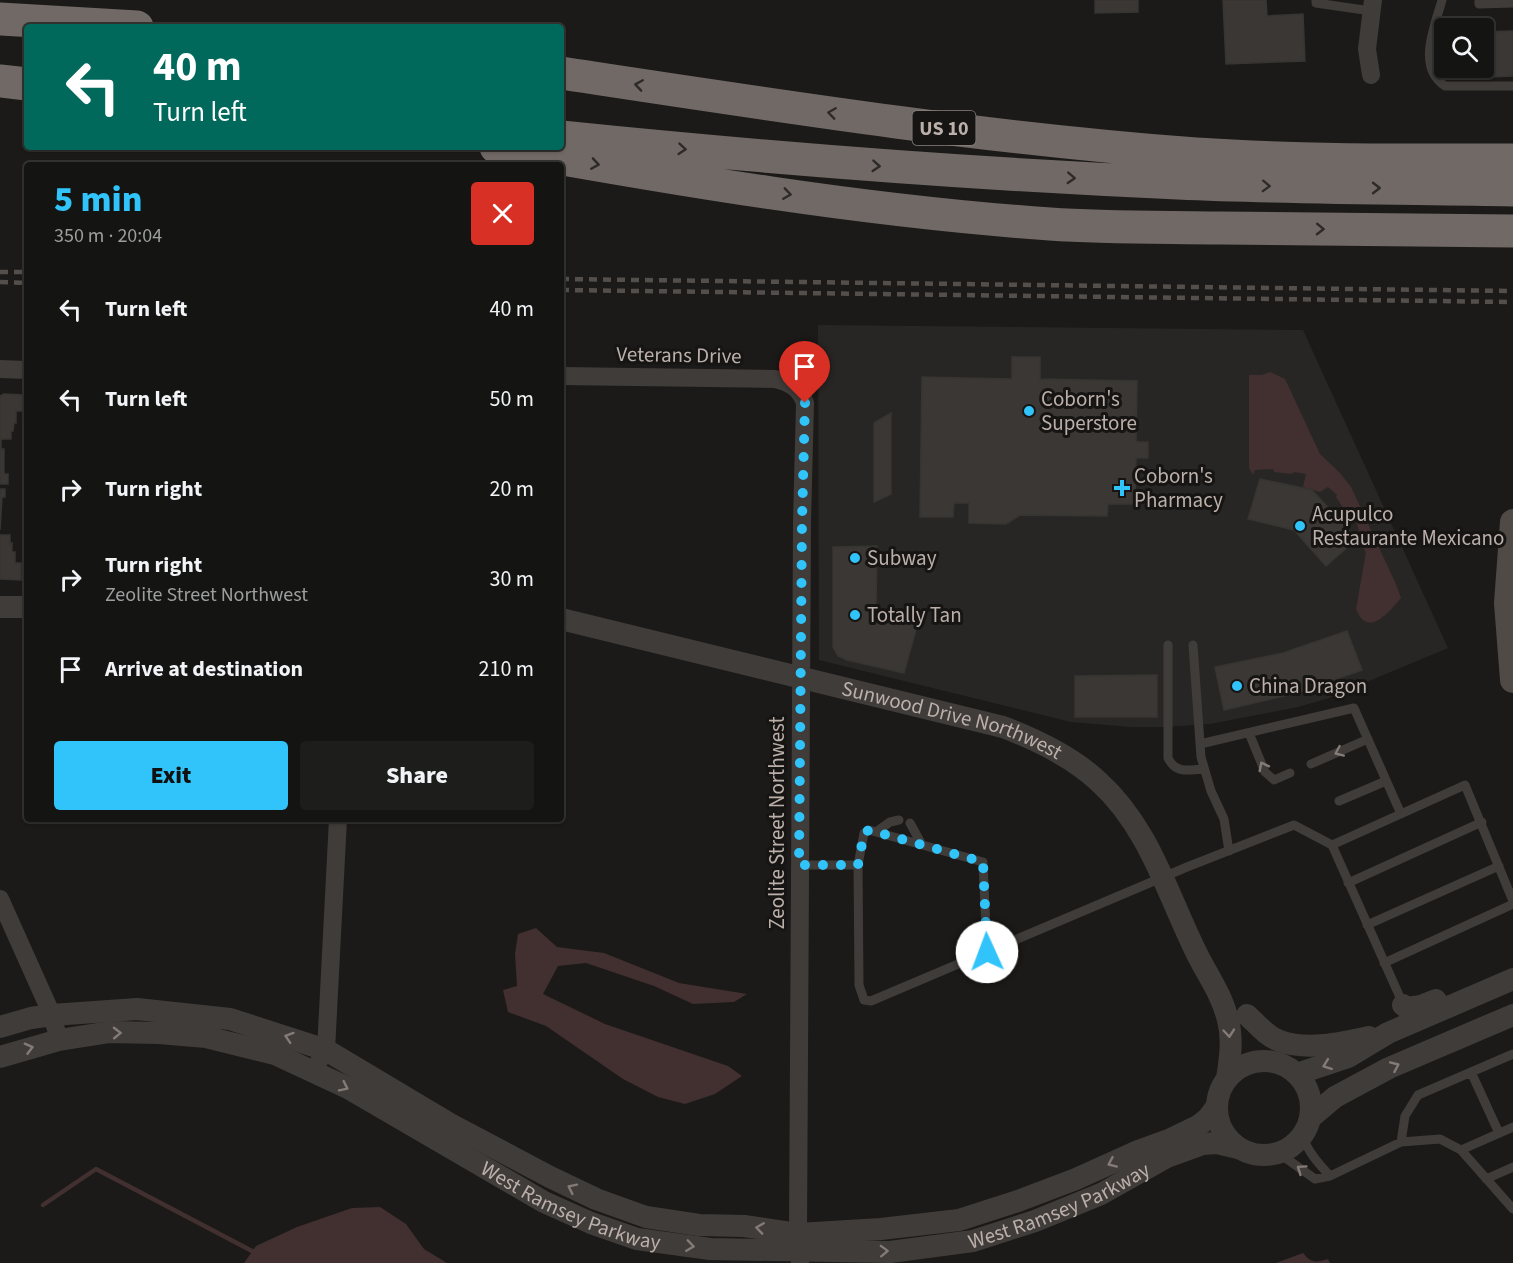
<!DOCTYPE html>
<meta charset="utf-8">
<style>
body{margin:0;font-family:"Source Sans 3",sans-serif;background:#1d1d1b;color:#f1f3f6;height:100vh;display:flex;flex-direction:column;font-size:22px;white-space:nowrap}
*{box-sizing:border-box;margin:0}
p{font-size:20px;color:#9d9e9f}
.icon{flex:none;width:33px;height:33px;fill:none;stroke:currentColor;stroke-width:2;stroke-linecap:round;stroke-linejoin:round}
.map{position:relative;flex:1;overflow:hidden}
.panel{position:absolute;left:24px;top:162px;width:540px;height:660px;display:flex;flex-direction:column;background:#141412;border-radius:6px;box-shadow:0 2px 4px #0004,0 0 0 2px #333332}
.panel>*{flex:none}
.guide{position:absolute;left:24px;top:24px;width:540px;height:126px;border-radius:6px;box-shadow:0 2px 4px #0004,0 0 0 2px #333332;background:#00695c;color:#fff;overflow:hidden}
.buttons{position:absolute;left:1434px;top:18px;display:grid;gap:12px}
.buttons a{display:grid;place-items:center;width:60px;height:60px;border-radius:6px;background:#141412;box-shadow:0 2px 4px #0004,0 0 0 2px #333332;font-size:30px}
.pin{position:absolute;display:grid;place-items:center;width:51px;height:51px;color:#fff;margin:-62px -26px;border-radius:50% 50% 50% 0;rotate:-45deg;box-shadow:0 0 6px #0007}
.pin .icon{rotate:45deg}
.me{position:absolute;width:66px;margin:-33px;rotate:358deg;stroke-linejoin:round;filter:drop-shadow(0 0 4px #0008)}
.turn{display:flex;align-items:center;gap:21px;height:126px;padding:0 30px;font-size:27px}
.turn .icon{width:78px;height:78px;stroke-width:2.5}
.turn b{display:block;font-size:42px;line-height:51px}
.round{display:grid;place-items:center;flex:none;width:63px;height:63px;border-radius:6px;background:#1d1d1b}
.summary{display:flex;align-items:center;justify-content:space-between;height:102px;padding:0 30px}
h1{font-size:36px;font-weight:800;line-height:45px;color:#30c4fb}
.cta{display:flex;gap:12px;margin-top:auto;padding:12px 30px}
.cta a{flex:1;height:69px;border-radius:6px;background:#30c4fb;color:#111;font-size:24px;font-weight:800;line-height:69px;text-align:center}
.cta a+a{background:#1d1d1b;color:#f1f3f6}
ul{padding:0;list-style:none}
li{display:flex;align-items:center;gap:18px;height:90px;padding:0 30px}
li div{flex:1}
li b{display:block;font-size:22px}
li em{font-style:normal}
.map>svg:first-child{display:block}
.built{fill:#282624}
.water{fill:#41302f}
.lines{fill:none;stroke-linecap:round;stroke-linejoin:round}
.stream{stroke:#41302f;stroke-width:4.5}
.building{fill:#3a3735;stroke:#373532;stroke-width:1.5}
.service{stroke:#403c39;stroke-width:9}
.minor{stroke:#403c39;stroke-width:18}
.tertiary{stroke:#403c39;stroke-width:22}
.secondary{stroke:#504a47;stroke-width:26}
.motorway{stroke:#716965;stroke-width:33}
.rail{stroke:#554f4c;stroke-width:4.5;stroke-dasharray:8 6;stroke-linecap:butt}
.oneway{stroke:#2d2a28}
.oneway2{stroke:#847b77}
.route{stroke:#30c4fb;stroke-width:10;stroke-dasharray:0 18}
.poi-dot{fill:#30c4fb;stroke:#161513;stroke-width:2}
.labels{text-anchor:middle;stroke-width:6;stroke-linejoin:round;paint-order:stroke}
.shield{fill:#161513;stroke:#8a817d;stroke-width:1.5}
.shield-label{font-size:20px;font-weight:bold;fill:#bbafaa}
.street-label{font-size:21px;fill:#bbafaa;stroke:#161513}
.poi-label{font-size:21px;fill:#bbafaa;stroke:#161513;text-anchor:start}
</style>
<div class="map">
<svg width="1513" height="1263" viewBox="0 0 1513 1263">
<rect width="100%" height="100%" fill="#1b1a18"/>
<path class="built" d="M818 325 1303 330 1448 648 1326 699 1298 707 1210 724 1163 727H1131L1071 722 819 660Z"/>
<path class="water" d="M1270 372 1285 379 1320 454 1340 473 1351 487 1395 582 1401 598C1389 612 1368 639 1356 609L1366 552 1360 543 1362 540 1356 521 1353 523 1336 497 1337 495 1328 487 1320 492 1303 487 1306 474 1294 472 1292 474 1274 472 1273 469 1255 470 1253 475 1249 468V375H1262Z
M536 928 557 947 604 953 679 983 747 994 734 1002 693 1004 654 986 586 963 558 966 543 994 605 1024 728 1066 742 1076 715 1094 685 1104 658 1097 623 1079 546 1026 508 1012 503 990 517 986 515 954 518 934Z
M380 1207 406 1224 424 1249 447 1263H244L256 1246 297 1227 352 1208Z
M1303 1253C1311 1263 1316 1263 1328 1259L1330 1263H1276Z"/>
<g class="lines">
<path class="stream" d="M43 1205 96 1169 252 1251"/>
</g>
<path class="building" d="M1095 0H1138V12L1095 13Z
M1223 0H1266L1267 16 1303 14 1305 61 1226 64Z
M1513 31V76L1463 78V68H1484V32Z
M1441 47H1444V68H1463L1442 69Z
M1012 357H1040V379L1137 381 1136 442H1148V458H1136L1135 504H1108L1107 516 1020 515 1006 524 969 523V503H954L953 517H920L922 377 1012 379Z
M4 394 23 395V411H16V423H14L13 431H11V439H1V449H4V474H8V484H0V396Z
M891 413V494L874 502V423Z
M1260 479 1312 490 1357 539 1326 566 1294 530 1248 519Z
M0 489H5V497H2L0 530Z
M0 535H10V544L12 543V552H15V563H21V580L0 579Z
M877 546 876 606 882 616 917 626 904 673 847 660 838 656 833 647V547Z
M1347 631 1362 670 1297 693 1224 710 1215 667 1283 653Z
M1157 675V717H1075V676Z"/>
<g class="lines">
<path class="service" d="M1316 0V3L1371 11
M1442 0C1435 26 1416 67 1445 86H1513
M1479 0V4L1513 3
M1168 645V758C1176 774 1188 770 1204 769
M1193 645 1201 757 1211 791 1224 819 1229 851
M1249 733 1265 772 1274 780 1290 773
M1200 744 1354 708 1401 814
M1311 764 1368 739
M1339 801 1386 781
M910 823 922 845
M876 832 890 822 899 820
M1332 845 1403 1004
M799 865H858L859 985 864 1000 871 1001 1187 867 1294 825 1332 845 1465 785 1513 901
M858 865 864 833 869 830 983 862 987 952
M1348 883 1482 822
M1367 925 1499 866
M1384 963 1513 904
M1471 1072 1499 1133
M1302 1135C1308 1152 1318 1163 1330 1176
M1401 1142 1405 1116 1418 1095 1513 1054
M1461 1150 1513 1127
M1274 1154 1287 1159 1315 1179 1330 1176 1401 1142 1440 1139 1461 1150 1513 1209
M1486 1179 1513 1167"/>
<path class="minor" d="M1371 75 1367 49 1373 0
M0 369 27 370
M561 376 775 379C789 382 800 388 805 403L802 522 798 1234 800 1263
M0 899 52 1015 59 1040
M319 1061 326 1050 338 819"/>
<g class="tertiary">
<path d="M0 607H27"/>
<path id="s1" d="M561 619 1003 727C1037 740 1071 756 1098 781 1150 828 1167 894 1197 954 1208 976 1222 995 1228 1020 1233 1039 1230 1059 1227 1079"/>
<path d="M1403 1005 1407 1008 1421 1006 1436 1000"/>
<path d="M1247 1015C1257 1024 1267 1037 1280 1041 1307 1051 1342 1043 1369 1037"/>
<path d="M0 1027 31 1018 52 1015 137 1009 230 1019 326 1050 450 1124 550 1177 596 1199 646 1217 699 1225 744 1226 798 1234 881 1229 959 1220 1018 1201 1076 1179 1138 1151 1171 1139 1198 1126 1208 1118 1217 1106"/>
<path id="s2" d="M0 1057 59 1040 110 1032 159 1033 206 1037 275 1054 348 1088 544 1202 591 1223 637 1239 710 1249 890 1252 973 1241 1035 1221 1101 1194 1167 1157 1203 1144 1217 1143 1238 1148"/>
<circle cx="1264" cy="1108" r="47"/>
<path d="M1297 1074 1348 1057 1388 1033 1513 979"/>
<path d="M1310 1118 1335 1097 1389 1068 1513 1015"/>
</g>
<path class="secondary" d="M1513 522 1507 603 1513 680"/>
<path class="motorway" d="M0 19 137 27
M561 73C772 105 983 138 1196 154 1301 161 1407 160 1513 160
M0 81 27 84
M561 137C766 158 971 174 1178 183 1289 188 1401 188 1513 190
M496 147C679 180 864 211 1050 224 1107 228 1164 227 1220 228 1318 229 1415 230 1513 231"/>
<path class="rail" d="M0 272H27
M561 279 1513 291
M0 282 27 283
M561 290 1513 302"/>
</g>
<defs><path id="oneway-chevron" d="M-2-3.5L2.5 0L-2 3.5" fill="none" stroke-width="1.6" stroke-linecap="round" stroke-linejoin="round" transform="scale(1.5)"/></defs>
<g class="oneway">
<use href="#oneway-chevron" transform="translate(639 85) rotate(-171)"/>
<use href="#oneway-chevron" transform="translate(832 113) rotate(-172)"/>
<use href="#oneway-chevron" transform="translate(682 149) rotate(5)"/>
<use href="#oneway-chevron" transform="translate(595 164) rotate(9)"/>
<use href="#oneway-chevron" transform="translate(876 166) rotate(4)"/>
<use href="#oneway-chevron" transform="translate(1071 178) rotate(3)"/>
<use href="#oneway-chevron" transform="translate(1266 186) rotate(2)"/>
<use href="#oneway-chevron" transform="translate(1376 188)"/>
<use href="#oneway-chevron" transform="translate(787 194) rotate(8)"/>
<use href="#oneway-chevron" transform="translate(1320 229) rotate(1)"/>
</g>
<g class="oneway2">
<use href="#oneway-chevron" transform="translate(1339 752) rotate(156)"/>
<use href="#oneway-chevron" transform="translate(1263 766) rotate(-117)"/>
<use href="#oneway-chevron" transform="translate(117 1033) rotate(-1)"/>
<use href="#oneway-chevron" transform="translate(1229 1033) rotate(85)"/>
<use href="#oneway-chevron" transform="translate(289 1037) rotate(-162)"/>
<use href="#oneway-chevron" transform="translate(29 1048) rotate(-15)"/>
<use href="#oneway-chevron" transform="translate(1327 1065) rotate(159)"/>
<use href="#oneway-chevron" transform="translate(1395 1066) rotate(-24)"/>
<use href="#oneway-chevron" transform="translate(344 1087) rotate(26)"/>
<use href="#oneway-chevron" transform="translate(1112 1163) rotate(156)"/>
<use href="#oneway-chevron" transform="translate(1301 1169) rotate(-145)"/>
<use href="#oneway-chevron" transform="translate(572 1188) rotate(-154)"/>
<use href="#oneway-chevron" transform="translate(760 1228) rotate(-172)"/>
<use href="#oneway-chevron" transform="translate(690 1246) rotate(8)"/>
<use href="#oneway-chevron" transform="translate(884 1251) rotate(-2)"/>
</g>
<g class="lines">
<path class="route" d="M805 403 802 522 799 865H858L864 833 869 830 983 862 987 952"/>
</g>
<g class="poi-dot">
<circle cx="1029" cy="411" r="6"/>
<path d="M1119 479h6v6h6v6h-6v6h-6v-6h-6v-6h6z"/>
<circle cx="1300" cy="526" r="6"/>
<circle cx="855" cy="558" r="6"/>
<circle cx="855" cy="615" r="6"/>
<circle cx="1237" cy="686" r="6"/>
</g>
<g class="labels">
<rect class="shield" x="912.5" y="111" width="63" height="34" rx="4.5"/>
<g class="shield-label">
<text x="944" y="135">US 10</text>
</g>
<g class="street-label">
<text transform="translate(679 355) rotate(1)" y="7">Veterans Drive</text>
<text dy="7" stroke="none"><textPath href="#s1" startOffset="404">Sunwood Drive Northwest</textPath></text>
<text transform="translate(777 823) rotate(-90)" y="7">Zeolite Street Northwest</text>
<text dy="7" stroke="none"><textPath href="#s2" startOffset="614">West Ramsey Parkway</textPath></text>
<text dy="7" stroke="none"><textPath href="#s2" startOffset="1118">West Ramsey Parkway</textPath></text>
</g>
<g class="poi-label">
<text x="1041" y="406">Coborn's<tspan x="1041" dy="24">Superstore</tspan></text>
<text x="1134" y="483">Coborn's<tspan x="1134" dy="24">Pharmacy</tspan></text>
<text x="1312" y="521">Acupulco<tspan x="1312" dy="24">Restaurante Mexicano</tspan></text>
<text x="867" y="565">Subway</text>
<text x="867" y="622">Totally Tan</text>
<text x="1249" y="693">China Dragon</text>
</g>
</g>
</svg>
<div class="buttons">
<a><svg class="icon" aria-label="search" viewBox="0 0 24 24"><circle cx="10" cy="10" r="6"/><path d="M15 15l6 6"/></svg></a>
</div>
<div class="pin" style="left:805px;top:403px;background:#d93025"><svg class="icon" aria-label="arrive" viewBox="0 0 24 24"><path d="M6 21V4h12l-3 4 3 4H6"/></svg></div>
<svg class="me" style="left:987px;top:952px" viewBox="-20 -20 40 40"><circle r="19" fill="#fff"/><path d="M0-13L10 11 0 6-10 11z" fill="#30c4fb"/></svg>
<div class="guide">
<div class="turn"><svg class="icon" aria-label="left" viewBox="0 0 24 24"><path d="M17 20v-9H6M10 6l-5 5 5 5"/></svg><div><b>40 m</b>Turn left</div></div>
</div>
<section class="panel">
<div class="summary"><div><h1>5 min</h1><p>350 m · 20:04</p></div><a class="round" style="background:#d93025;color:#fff"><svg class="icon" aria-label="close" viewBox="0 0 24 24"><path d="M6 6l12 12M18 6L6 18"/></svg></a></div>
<ul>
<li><svg class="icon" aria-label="left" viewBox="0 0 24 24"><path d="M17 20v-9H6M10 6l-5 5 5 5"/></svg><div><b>Turn left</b></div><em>40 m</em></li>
<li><svg class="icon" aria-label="left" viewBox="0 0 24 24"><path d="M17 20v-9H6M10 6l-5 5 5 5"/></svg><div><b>Turn left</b></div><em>50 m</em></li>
<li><svg class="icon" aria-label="right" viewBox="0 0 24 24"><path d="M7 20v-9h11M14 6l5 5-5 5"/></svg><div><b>Turn right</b></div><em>20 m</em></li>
<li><svg class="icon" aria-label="right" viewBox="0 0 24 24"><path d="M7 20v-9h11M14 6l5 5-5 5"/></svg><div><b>Turn right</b><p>Zeolite Street Northwest</p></div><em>30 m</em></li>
<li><svg class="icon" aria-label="arrive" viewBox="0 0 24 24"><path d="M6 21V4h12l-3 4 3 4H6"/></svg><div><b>Arrive at destination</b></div><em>210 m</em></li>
</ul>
<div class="cta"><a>Exit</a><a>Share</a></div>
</section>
</div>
